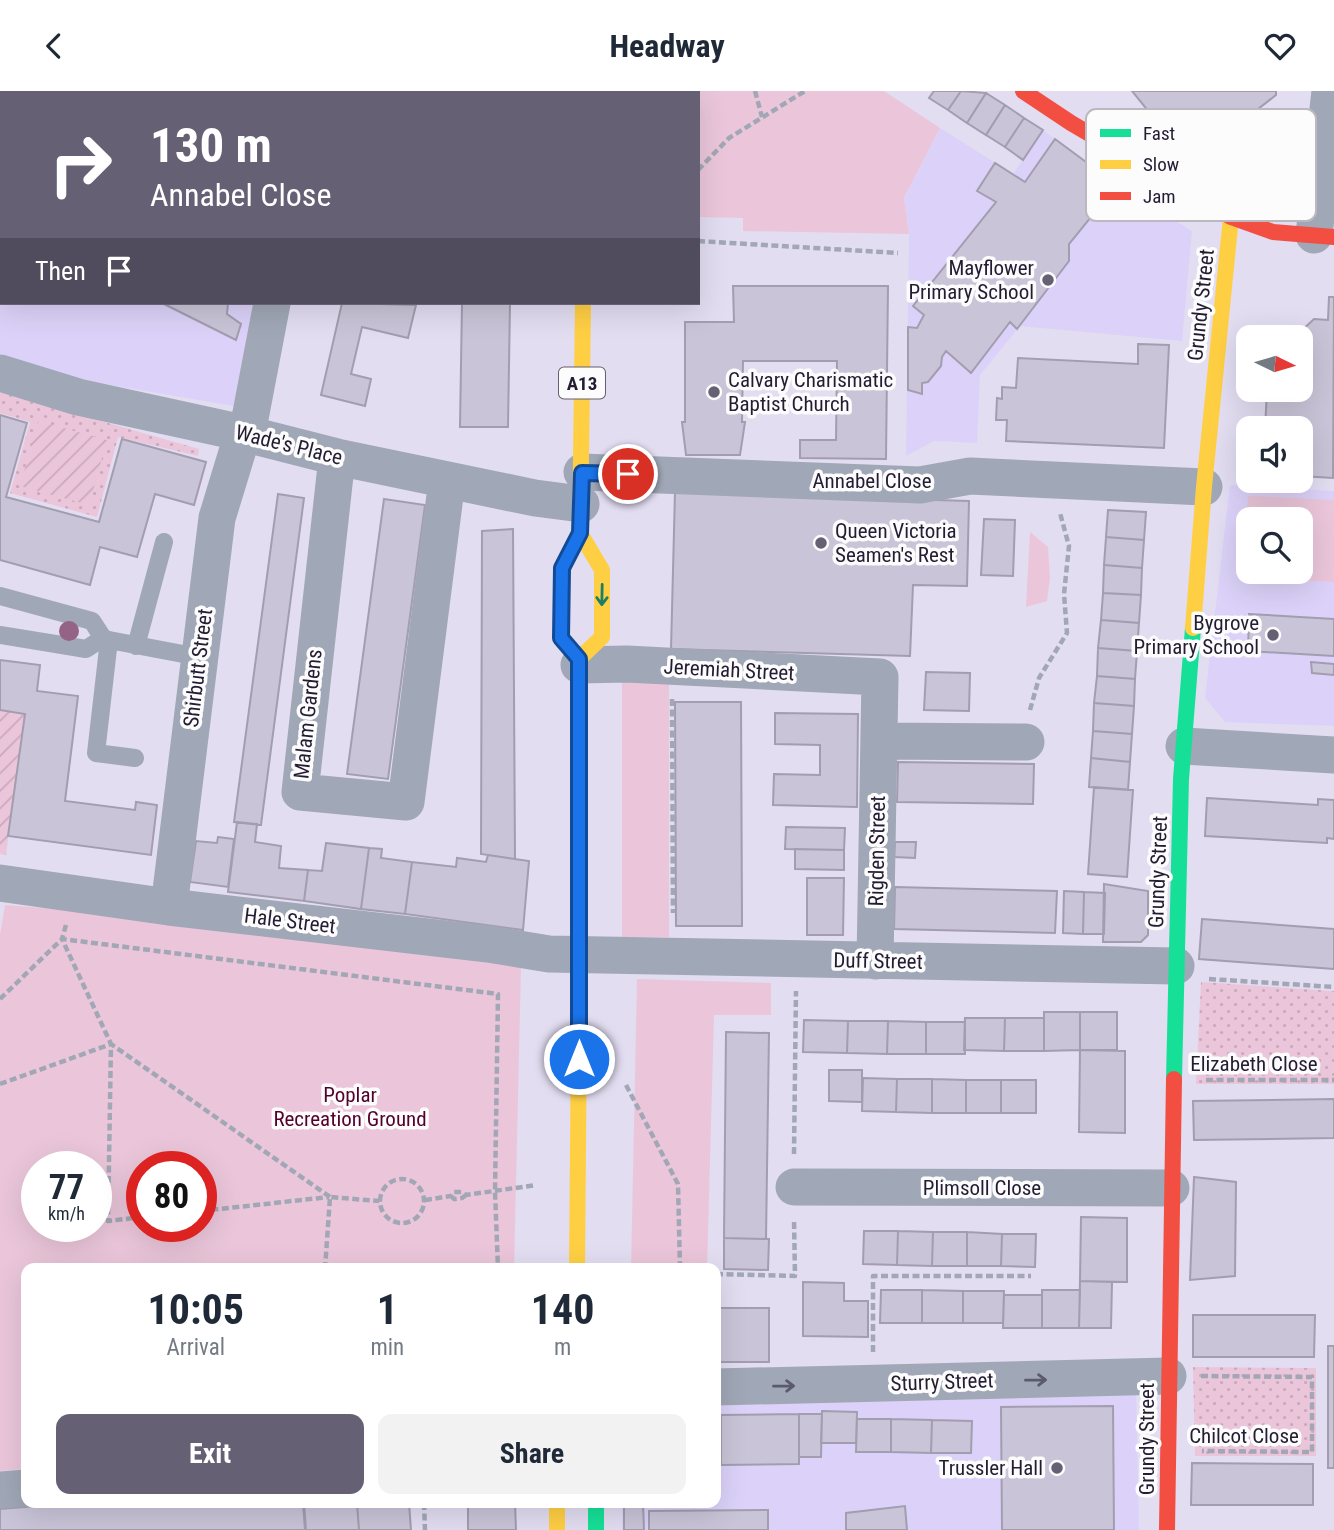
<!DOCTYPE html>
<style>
body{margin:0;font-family:"Roboto Condensed",sans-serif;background:#f2f2f3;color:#1f2937;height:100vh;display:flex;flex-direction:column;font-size:26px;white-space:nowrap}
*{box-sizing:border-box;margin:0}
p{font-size:23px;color:#747a83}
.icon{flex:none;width:38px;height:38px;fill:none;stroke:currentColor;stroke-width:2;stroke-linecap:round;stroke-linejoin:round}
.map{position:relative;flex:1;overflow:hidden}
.panel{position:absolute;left:21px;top:1172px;width:700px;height:245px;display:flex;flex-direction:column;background:#fff;border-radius:14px;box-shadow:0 7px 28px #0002}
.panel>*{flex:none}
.banner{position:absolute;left:0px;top:0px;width:700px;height:214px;box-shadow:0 7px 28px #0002;background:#666075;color:#fff;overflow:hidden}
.needle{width:46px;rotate:95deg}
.fabs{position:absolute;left:1236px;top:234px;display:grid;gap:14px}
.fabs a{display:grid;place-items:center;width:77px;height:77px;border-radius:14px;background:#fff;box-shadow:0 7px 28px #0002;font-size:35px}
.speed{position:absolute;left:21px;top:1060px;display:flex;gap:14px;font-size:35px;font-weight:700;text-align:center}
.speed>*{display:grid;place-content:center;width:91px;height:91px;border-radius:50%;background:#fff;box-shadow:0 7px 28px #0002;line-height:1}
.speed small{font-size:18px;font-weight:400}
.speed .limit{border:10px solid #d22;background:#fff;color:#111}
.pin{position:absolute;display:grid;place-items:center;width:60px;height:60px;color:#fff;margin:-30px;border:4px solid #fff;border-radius:50%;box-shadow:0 2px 7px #0007}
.me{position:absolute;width:77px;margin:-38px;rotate:0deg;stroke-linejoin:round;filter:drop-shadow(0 0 5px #0008)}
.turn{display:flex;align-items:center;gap:24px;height:147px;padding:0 35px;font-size:32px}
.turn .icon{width:91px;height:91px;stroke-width:2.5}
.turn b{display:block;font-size:49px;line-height:60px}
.then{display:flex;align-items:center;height:66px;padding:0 35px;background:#0003;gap:14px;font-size:26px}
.eta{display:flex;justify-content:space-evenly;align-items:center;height:119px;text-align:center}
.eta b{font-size:42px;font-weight:700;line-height:49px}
.primary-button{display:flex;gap:14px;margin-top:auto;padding:14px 35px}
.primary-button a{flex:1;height:80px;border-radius:14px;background:#666075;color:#fff;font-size:28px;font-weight:700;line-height:80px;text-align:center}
.primary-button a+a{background:#f2f2f3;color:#1f2937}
header{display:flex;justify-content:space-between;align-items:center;height:91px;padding:0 35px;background:#fff;font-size:32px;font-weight:700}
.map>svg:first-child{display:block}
.built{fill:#dcd2f9;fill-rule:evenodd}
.grass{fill:url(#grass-dots)}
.park{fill:#ebc6da;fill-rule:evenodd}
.garden{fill:url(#garden-furrows)}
.building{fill:#cac4d8;stroke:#a39db0;stroke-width:2}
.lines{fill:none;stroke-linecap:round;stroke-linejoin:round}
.path{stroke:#a2a7b5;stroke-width:4.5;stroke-dasharray:7 3.5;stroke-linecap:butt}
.lane{stroke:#a0a7b6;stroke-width:18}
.street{stroke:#a0a7b6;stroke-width:37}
.fast{stroke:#16e098;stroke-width:16}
.slow{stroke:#ffcf43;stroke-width:16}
.jam{stroke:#f24e42;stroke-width:16}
.tree{fill:#946385}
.oneway{stroke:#1c7e65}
.oneway2{stroke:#5b5b6d}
.route-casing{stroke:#114b97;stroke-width:18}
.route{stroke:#1a73e8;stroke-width:12}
.poi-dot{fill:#666075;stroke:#fcfcfc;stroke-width:2.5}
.labels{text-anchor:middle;stroke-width:7;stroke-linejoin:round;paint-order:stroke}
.shield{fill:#fcfcfc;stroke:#645f6f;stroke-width:2}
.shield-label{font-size:19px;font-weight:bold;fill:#231c32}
.poi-label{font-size:21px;fill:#231c32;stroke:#fcfcfc;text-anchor:end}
.street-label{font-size:21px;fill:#231c32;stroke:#fcfcfc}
.park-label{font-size:21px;fill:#55002c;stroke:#fcfcfc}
.key{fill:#fcfcfc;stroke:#bbb9bf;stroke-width:2}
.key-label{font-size:19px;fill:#231c32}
</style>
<header><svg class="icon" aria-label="back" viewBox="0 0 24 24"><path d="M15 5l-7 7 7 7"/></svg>Headway<svg class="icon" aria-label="heart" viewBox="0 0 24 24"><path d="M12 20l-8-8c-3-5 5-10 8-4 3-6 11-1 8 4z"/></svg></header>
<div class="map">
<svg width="1334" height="1439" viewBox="0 0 1334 1439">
<defs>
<pattern id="grass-dots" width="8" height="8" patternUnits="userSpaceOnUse" patternTransform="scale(1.75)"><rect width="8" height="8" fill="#ebc6da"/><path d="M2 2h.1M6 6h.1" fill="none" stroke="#c9aabc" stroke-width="1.8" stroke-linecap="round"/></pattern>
<pattern id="garden-furrows" width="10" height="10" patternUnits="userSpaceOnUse" patternTransform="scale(1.75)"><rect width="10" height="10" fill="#ebc6da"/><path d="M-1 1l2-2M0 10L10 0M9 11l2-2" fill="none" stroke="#c9aabc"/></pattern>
</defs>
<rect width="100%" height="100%" fill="#e2ddf1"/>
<path class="built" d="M0 0 228 2H2V212H256L234 315 81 289 0 263Z
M940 37 1013 83 1043 39 1113 92 1192 140 1182 250 1020 235 980 284 977 352 934 350 906 365 909 143 904 108Z
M1230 394 1334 400V635L1225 631 1205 607ZM1248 429H1300V481H1248Z
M1136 1299 1139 1439H622V1412H716V1311Z"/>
<path class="grass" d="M0 301 199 358 198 365 118 346 97 426 10 402 30 331 0 322Z
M1201 891 1334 900V993H1196Z
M1193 1276 1316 1277V1365H1195Z"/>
<path class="park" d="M632 0H884L940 37 904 107 909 143 743 140V127L698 126V2H632Z
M1248 405 1334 409V491L1243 487ZM1248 429H1300V481H1248Z
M1030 441 1048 456 1050 487 1047 510 1026 516Z
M622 591H669V846H622Z
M5 814 69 819 521 876 514 1178H26V1378L0 1380V844ZM37 1076H96V1136H37ZM142 1076H201V1136H142Z
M637 888 771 892V924H714L707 1178H631Z"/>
<path class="garden" d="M38 330 107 349 89 414 20 395Z
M0 619 25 623 6 764 0 763Z"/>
<path class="building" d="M452 0H505L452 2Z
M934 0H961L948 19 929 7Z
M961 0 986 2 967 32 948 19Z
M1132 0H1276V4L1240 32H1235L1232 53 1219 52 1217 58 1206 63 1175 59 1165 53 1166 45 1153 44 1155 22 1149 21Z
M986 2 1005 14 986 44 967 32Z
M1005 14 1024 27 1005 56 986 44Z
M1024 27 1043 39 1023 69 1005 56Z
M2 28V165L0 168V31Z
M1055 48 1117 94 1069 153V170L1017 238 1010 231 971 282 946 260 942 266 941 275 928 291 922 292V303L908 299V236L917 237 924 224 913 215 996 111 977 100 995 72 1025 91Z
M733 195H888L886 368 800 367V349H836L837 270H743L742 331H745L740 364H686L682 331H685V231H734Z
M1329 206H1334L1333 387 1300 385V338H1265L1267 299H1300L1298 243 1314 228 1328 229Z
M162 212H228L227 223 241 233 236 249Z
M342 212 416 214 408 247 362 236 351 283 371 288 365 315 321 304Z
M462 212H510L508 336H460Z
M1138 253 1169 254 1164 357 1006 350 1007 329H996L997 307 1002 308V296L1016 297 1018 267 1138 273Z
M0 324 27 332 6 406 99 431 122 348 206 371 194 414 155 403 137 466 100 456 90 494 0 469Z
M675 401 969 410 967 495 913 494 910 565 671 558Z
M278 403 304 407 261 734 234 731Z
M384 408 425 414 388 688 347 683Z
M1108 419 1146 421 1144 449 1106 446Z
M984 428 1015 429 1013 485 981 484Z
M513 438 515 768 481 763 482 440Z
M1106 446 1144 449 1142 477 1104 474Z
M1104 474 1142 477 1141 504 1103 502Z
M1103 502 1141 504 1139 532 1101 529Z
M1249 523 1334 528V565L1248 560Z
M1101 529 1139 532 1137 560 1098 557Z
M1098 557 1137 560 1135 588 1097 585Z
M0 569 40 574 37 600 78 605 65 710 135 719 136 711 157 714 151 764 8 745 25 623 0 619Z
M1311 571 1334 573V584L1312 582Z
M926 581 970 582 969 620 924 619Z
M1097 585 1135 588 1134 615 1094 612Z
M675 611H741L742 835H676Z
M1094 612 1134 615 1132 643 1093 640Z
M775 622 858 623 857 716 773 714 774 683 820 684V654L775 653Z
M1093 640 1132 643 1130 671 1091 667Z
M1091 667 1130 671 1128 699 1089 696Z
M898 671 1034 673 1033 713 897 711Z
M1094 696 1133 699 1127 786 1088 783Z
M1207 707 1318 714V708L1334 709V748L1327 747V752L1205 745Z
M237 731 257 733 255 751 281 755 279 777 308 779 304 810 228 801Z
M786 736 845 737 844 759 785 758Z
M218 746 234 748 228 796 190 791 196 750 217 752Z
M895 751H916L915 767 894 766Z
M326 752 369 757 361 818 304 810 308 779 322 780Z
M369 757 382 758 381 767 412 771 405 823 361 818Z
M795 758 844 759V779L795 778Z
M488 764 529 770 523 839 405 823 412 771 456 776 457 767 486 771Z
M807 787H844L843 844H807Z
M1104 793 1148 800V844L1141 851H1103Z
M895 796 1057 800 1055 842 894 838Z
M1064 800 1084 801 1083 843 1063 842Z
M1084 801 1105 802 1104 843H1083Z
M1202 828 1334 838V878L1199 868Z
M1044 921H1080V959L1044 960Z
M1080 921H1117V959H1080Z
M965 927H1005L1004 960 964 959Z
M1005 927H1044V960H1004Z
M804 929 848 930 847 962 803 961Z
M848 930H888L887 963 847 962Z
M888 930 926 931V963H887Z
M926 931H965V963H926Z
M726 941 769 942 766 1148 724 1147Z
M1080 959 1125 960V1042L1079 1041Z
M829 979H862V1011L829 1010Z
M863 987 897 988 896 1021 862 1020Z
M897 988H932V1022L896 1021Z
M932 988 966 989V1022H932Z
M966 989H1001V1022H966Z
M1001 989H1036V1022H1001Z
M1334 1008V1047L1194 1049 1193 1010Z
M1194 1086 1236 1091 1235 1185 1190 1189Z
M1081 1126 1127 1127V1191L1080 1190Z
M864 1140H898L897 1174 863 1173Z
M898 1140 933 1141 932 1175 897 1174Z
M933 1141H967V1175H932Z
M967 1141 1002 1143 1001 1175H967Z
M1002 1143H1036L1035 1176 1001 1175Z
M724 1147 769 1148 768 1179 724 1178Z
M1080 1190 1112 1191 1111 1237H1079Z
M803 1191 844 1192V1210H868V1246L803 1245Z
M881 1199H922V1232H880Z
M922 1199 963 1200V1232H922Z
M1042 1199H1080L1079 1237H1042Z
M963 1200H1004L1003 1232H963Z
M1004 1204H1042V1237H1003Z
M716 1217H769V1271H716Z
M1193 1224H1315L1314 1266H1193Z
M1328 1255H1334V1377H1328Z
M1113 1315 1114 1439H1002L1001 1316Z
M822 1320 857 1321 856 1352H821Z
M799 1323V1373L721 1374V1324Z
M799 1323H822L821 1366H799Z
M857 1328H891V1361H856Z
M891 1328 932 1329 931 1362 891 1361Z
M932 1329 972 1330 971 1362H931Z
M1192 1372 1313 1373V1414H1191Z
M74 1412H303L305 1439H0V1418Z
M304 1412H357L359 1439H306Z
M357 1412H409L411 1439H359Z
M468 1412H515L516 1439H468Z
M624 1412H643L644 1439H624Z
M905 1415 907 1439H846V1422Z
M768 1419V1439H649V1420Z"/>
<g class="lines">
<path class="path" d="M755 0 762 26
M427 2V0
M698 79 729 47 805 0
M698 150 898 162
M672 608 673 822
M1030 619 1039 587 1067 542 1064 503 1069 455 1060 422
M66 834 62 848 111 953 108 1130 142 1126
M1209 888 1334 896
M0 908 62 848 498 903 495 1100 498 1178
M1206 989H1334
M0 993 111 953 330 1106
M626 994 678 1093 680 1178
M794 1063 796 900
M380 1110a22 22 0 1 1 44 0a22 22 0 1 1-44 0Z
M451 1105 454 1108 462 1107 466 1104
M425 1109 451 1105 454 1101H462L466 1104 536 1094
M201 1120 329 1106
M325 1178 330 1106 379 1110
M716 1183 795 1185 794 1128
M873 1261V1185H1031
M1201 1285 1312 1286V1361L1202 1360
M424 1412 425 1439"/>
<path class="lane" d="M0 505 92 530 103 547 109 549 199 566
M0 544 86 558 103 547
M109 549 96 662 135 667
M136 555 164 451"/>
<path class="street" d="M1314 144 1330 0
M0 282 78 306 243 342 337 366 535 407 581 413
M247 343 272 212
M337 366 300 701 406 711 447 389
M582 381 920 394 970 385 1204 396
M579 574 627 573 880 586 875 870
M879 650 1026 651
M1184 655 1334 664
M0 792 169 816 488 853 549 863 1176 875
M169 816 217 427 243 342
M794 1096 1171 1097
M716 1296 1168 1285
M0 1399 26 1397"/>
<path class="fast" d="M584 0V2
M565 551 579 568 580 813
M1174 988 1181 688 1193 537
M596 1412V1439"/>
<path class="slow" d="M1193 537 1204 396 1231 126
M565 551 561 546 562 477 580 442 583 212
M579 568 602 546V479L580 442
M577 1178 580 813
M557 1412V1439"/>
<path class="jam" d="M1023 0 1071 32 1231 126 1273 141 1334 146
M1167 1439 1174 988"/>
</g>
<circle class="tree" cx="69" cy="540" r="10"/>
<defs><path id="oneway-shaft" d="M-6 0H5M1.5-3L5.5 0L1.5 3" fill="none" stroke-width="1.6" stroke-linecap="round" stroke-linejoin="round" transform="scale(1.75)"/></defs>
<use class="oneway" href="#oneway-shaft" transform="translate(602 504) rotate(91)"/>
<g class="oneway2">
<use href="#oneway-shaft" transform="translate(1036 1289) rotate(-1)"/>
<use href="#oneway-shaft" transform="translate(784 1295) rotate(-1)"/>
</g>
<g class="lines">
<defs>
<path id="route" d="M579 968V568L561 547 562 477 580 442 582 382 628 383"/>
</defs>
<use href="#route" class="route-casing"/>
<use href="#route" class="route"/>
</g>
<g class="poi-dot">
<circle cx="1048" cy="189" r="7"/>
<circle cx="714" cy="301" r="7"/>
<circle cx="821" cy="452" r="7"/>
<circle cx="1273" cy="544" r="7"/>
<circle cx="1057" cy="1377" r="7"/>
</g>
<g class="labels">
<rect class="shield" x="559" y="276.5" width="46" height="31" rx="5"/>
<g class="shield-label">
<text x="582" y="299">A13</text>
</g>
<g class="poi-label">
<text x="1034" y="184">Mayflower<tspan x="1034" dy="24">Primary School</tspan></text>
<text x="728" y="296" text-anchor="start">Calvary Charismatic<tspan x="728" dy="24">Baptist Church</tspan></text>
<text x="835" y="447" text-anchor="start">Queen Victoria<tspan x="835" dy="24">Seamen's Rest</tspan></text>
<text x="1259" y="539">Bygrove<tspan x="1259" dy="24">Primary School</tspan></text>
<text x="1043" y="1384">Trussler Hall</text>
</g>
<g class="street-label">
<text transform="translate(1201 214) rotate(-84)" y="7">Grundy Street</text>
<text transform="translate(289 354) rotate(14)" y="7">Wade's Place</text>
<text x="872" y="397">Annabel Close</text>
<text transform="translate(198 577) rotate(-83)" y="7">Shirbutt Street</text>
<text transform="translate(729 579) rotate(3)" y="7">Jeremiah Street</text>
<text transform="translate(308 623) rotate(-84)" y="7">Malam Gardens</text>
<text transform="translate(877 760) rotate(-89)" y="7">Rigden Street</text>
<text transform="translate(1158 781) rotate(-88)" y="7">Grundy Street</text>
<text transform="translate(290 830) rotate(7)" y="7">Hale Street</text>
<text transform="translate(878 870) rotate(1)" y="7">Duff Street</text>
<text x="1254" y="980">Elizabeth Close</text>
<text x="982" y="1104">Plimsoll Close</text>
<text transform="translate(942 1291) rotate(-2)" y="7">Sturry Street</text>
<text x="1244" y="1352">Chilcot Close</text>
<text transform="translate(1147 1348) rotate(-90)" y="7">Grundy Street</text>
</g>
<g class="park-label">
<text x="350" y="1011">Poplar<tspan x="350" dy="24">Recreation Ground</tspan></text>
</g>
</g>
<rect x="1086" y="18" width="230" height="112" rx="10" class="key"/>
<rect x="1100" y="38" width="31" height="8" fill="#16e098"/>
<rect x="1100" y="69" width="31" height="9" fill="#ffcf43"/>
<rect x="1100" y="101" width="31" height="8" fill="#f24e42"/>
<g class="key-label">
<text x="1143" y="49">Fast</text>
<text x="1143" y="80">Slow</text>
<text x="1143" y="112">Jam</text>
</g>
</svg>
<div class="fabs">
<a><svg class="needle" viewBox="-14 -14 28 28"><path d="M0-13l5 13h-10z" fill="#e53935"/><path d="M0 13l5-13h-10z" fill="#747a83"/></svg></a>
<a><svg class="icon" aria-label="sound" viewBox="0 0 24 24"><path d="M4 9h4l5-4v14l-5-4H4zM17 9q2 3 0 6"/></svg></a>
<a><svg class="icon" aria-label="search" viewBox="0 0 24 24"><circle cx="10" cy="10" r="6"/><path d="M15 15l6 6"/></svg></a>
</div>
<div class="speed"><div>77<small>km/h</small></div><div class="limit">80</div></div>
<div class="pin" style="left:628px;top:383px;background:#d93025"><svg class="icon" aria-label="arrive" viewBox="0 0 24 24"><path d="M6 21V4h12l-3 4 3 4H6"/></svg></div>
<svg class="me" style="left:579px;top:968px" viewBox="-20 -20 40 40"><circle r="17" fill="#1a73e8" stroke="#fff" stroke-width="3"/><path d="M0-11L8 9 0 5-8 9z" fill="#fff"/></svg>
<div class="banner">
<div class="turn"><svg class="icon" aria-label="right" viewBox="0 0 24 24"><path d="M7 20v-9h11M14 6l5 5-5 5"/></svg><div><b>130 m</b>Annabel Close</div></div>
<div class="then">Then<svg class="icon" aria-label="arrive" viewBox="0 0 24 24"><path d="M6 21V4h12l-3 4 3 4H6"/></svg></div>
</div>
<section class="panel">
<div class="eta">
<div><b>10:05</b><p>Arrival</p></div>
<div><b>1</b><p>min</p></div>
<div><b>140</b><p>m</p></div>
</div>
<div class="primary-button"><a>Exit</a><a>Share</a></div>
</section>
</div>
